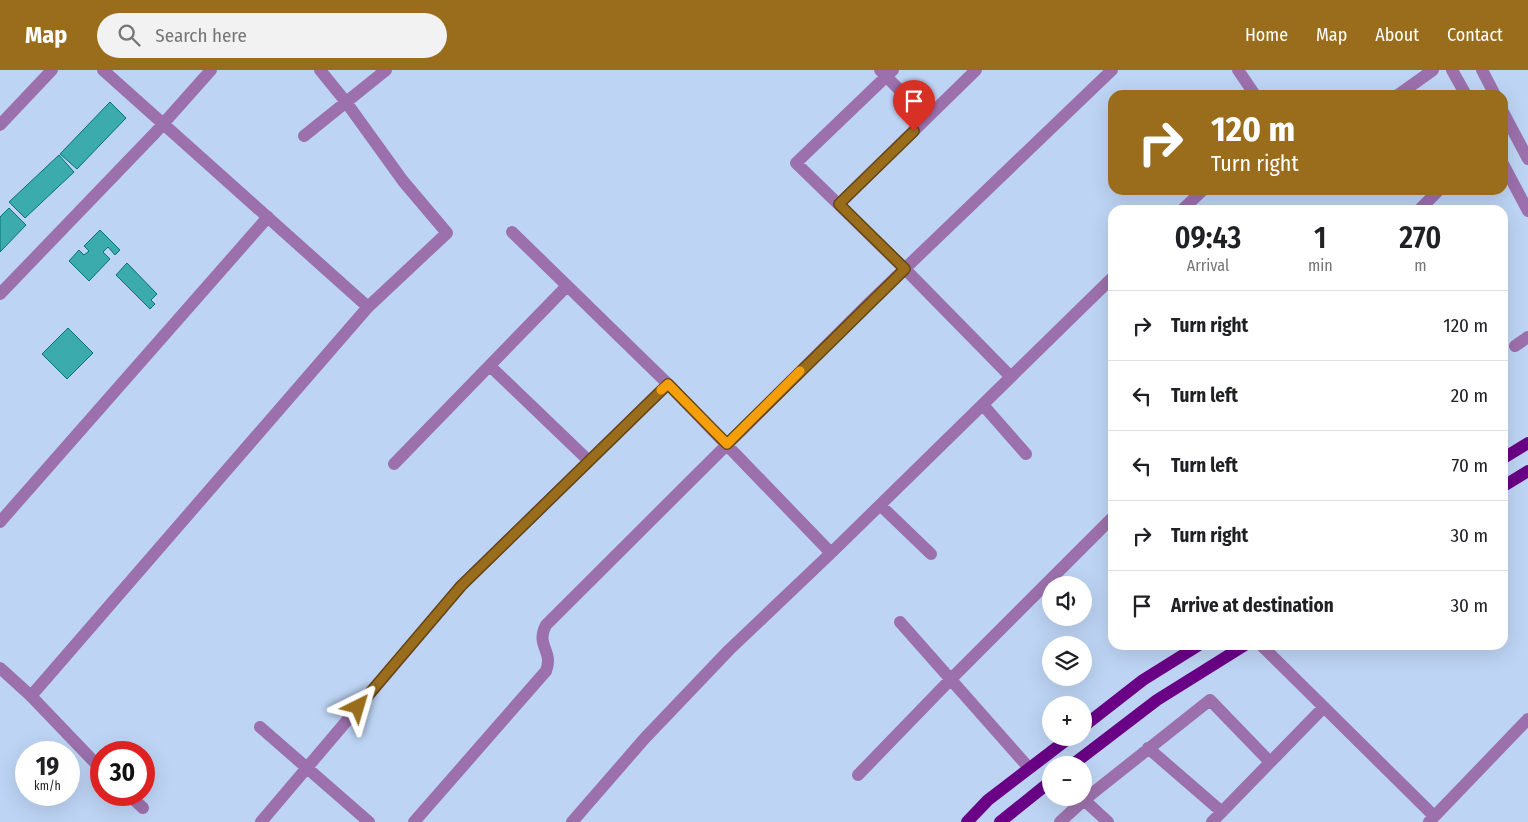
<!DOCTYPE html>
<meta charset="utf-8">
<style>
body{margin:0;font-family:"Fira Sans Condensed",sans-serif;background:#f2f2f2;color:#202124;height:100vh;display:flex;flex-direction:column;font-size:19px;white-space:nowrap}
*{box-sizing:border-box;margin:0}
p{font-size:16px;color:#757577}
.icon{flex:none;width:28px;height:28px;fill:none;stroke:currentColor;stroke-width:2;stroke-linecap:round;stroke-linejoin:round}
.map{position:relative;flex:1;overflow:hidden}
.panel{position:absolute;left:1108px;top:135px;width:400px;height:445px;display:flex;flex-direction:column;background:#fff;border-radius:15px;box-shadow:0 5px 20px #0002}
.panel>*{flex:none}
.banner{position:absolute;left:1108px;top:20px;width:400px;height:105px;border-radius:15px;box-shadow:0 5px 20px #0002;background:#9a6d1c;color:#fff;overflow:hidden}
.tools{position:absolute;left:1042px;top:506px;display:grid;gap:10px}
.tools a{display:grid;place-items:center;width:50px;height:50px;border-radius:50%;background:#fff;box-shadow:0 5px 20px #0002;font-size:25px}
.speed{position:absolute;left:15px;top:671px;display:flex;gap:10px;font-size:25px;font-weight:700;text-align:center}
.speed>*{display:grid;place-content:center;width:65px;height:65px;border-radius:50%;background:#fff;box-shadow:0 5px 20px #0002;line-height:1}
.speed small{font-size:12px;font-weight:400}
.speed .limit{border:8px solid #d22;background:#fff;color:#111}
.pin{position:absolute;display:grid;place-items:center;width:42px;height:42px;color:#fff;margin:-51px -21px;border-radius:50% 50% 50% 0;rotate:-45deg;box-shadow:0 0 5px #0007}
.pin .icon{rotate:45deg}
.me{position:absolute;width:55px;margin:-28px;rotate:40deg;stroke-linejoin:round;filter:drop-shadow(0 0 4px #0008)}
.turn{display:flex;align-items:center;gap:18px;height:105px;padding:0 20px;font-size:22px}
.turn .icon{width:65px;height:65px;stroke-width:2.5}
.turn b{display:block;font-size:35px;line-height:42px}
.eta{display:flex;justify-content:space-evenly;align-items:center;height:85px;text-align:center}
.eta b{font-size:30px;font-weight:600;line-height:35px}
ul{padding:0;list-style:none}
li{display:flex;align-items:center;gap:15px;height:70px;padding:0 20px;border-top:1px solid #e0e0e0}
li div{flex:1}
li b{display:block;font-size:19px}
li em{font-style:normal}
header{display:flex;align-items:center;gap:30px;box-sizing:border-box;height:70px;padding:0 25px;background:#9a6d1c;color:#fff}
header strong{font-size:24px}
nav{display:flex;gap:28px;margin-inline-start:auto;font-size:18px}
.search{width:350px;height:45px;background:#f2f2f2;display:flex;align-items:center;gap:12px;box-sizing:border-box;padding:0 18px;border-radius:28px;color:#757577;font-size:19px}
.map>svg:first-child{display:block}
.building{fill:#3babad;stroke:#027274}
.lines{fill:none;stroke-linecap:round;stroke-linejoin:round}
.minor{stroke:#9c70ac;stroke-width:12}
.major{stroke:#690085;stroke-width:12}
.route-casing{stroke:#644712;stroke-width:12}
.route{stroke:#9a6d1c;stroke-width:9}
.slow{stroke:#f59e0b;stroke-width:9}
</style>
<header>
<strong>Map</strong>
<div class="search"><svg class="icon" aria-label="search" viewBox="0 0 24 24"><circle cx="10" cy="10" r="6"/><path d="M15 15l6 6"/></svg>Search here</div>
<nav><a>Home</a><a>Map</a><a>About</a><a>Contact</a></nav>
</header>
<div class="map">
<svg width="1528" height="752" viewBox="0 0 1528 752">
<rect width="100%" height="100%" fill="#bdd4f4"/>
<path class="building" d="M110 32 126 48 77 99 60 84Z
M59 85 74 102 25 148 9 132Z
M9 138 26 155 0 182V147Z
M100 160 120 180 115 185 108 177 103 182 110 189 89 211 69 191 79 180 84 185 89 181 84 176Z
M127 193 157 224 151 230 155 234 150 239 116 205Z
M68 258 93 283 67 309 42 284Z"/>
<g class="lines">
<path class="minor" d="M103 0 368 237
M880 0 927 48
M893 0 796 93 905 199 1011 307
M1238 0 1255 25
M1452 0 1466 25
M1482 0 1495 25
M1398 25 1433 0
M1502 40 1528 89
M0 55 52 0
M304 66 386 0
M1502 92 1528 141
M839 134 976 0
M1182 140 1203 120
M1419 140 1439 120
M512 162 668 314 831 483
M0 224 155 63 211 0
M1515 276 1528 267
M490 296 589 391
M983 335 1026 384
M394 394 567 216
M880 435 931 484
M0 452 268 147
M900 552 1029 698
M1261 575 1434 746
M0 598 31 626 101 699
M31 626 368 237 447 163 403 111 346 32 320 0
M260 657 369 752
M1148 678 1222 742
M858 705 951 609 1112 448
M129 725 143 738
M1084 730 1108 752
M261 752 461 516 668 314
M414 752 546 601C554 580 535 576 546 555L869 233 1112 0
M572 752 645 668 729 580 831 483 1112 208
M1060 752 1084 730 1210 630 1270 692
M1212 752 1324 637
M1429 752 1528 649"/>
<path class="major" d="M1502 389 1528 373
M1502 417 1528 401
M1084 656 1143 610 1199 575
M1072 695 1157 630 1245 575
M967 752 988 730 1069 668
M1000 752 1051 711"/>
</g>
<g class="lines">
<defs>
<path id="route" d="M358 637 461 516 668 314 727 374 905 199 839 134 914 61"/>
</defs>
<use href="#route" class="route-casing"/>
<use href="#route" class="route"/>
<path class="slow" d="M661 320 668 314 727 374 800 301"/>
</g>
</svg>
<div class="tools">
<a><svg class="icon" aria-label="sound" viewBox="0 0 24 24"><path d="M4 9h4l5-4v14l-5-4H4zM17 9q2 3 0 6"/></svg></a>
<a><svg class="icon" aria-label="layers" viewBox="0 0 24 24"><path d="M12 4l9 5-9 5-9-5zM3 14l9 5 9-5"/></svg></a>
<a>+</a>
<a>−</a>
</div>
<div class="speed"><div>19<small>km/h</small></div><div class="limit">30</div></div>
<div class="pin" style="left:914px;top:61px;background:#d93025"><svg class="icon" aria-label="arrive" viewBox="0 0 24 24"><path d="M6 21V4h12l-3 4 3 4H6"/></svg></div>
<svg class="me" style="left:358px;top:637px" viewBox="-20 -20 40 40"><path d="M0-17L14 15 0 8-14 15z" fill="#9a6d1c" stroke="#fff" stroke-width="4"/></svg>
<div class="banner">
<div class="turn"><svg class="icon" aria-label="right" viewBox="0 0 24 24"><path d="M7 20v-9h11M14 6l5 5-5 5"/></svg><div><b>120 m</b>Turn right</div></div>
</div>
<section class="panel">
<div class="eta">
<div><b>09:43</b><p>Arrival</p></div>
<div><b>1</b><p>min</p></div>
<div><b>270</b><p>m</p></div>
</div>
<ul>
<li><svg class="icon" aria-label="right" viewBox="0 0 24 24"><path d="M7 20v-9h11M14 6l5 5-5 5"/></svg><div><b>Turn right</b></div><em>120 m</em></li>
<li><svg class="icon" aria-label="left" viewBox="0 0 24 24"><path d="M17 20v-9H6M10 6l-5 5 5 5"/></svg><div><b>Turn left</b></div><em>20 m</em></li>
<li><svg class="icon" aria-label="left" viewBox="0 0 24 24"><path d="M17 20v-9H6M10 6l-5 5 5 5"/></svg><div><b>Turn left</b></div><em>70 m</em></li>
<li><svg class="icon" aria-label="right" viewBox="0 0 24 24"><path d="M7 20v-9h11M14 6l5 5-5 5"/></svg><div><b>Turn right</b></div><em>30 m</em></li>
<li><svg class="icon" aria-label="arrive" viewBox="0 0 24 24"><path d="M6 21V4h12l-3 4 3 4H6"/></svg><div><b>Arrive at destination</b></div><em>30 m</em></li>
</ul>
</section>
</div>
